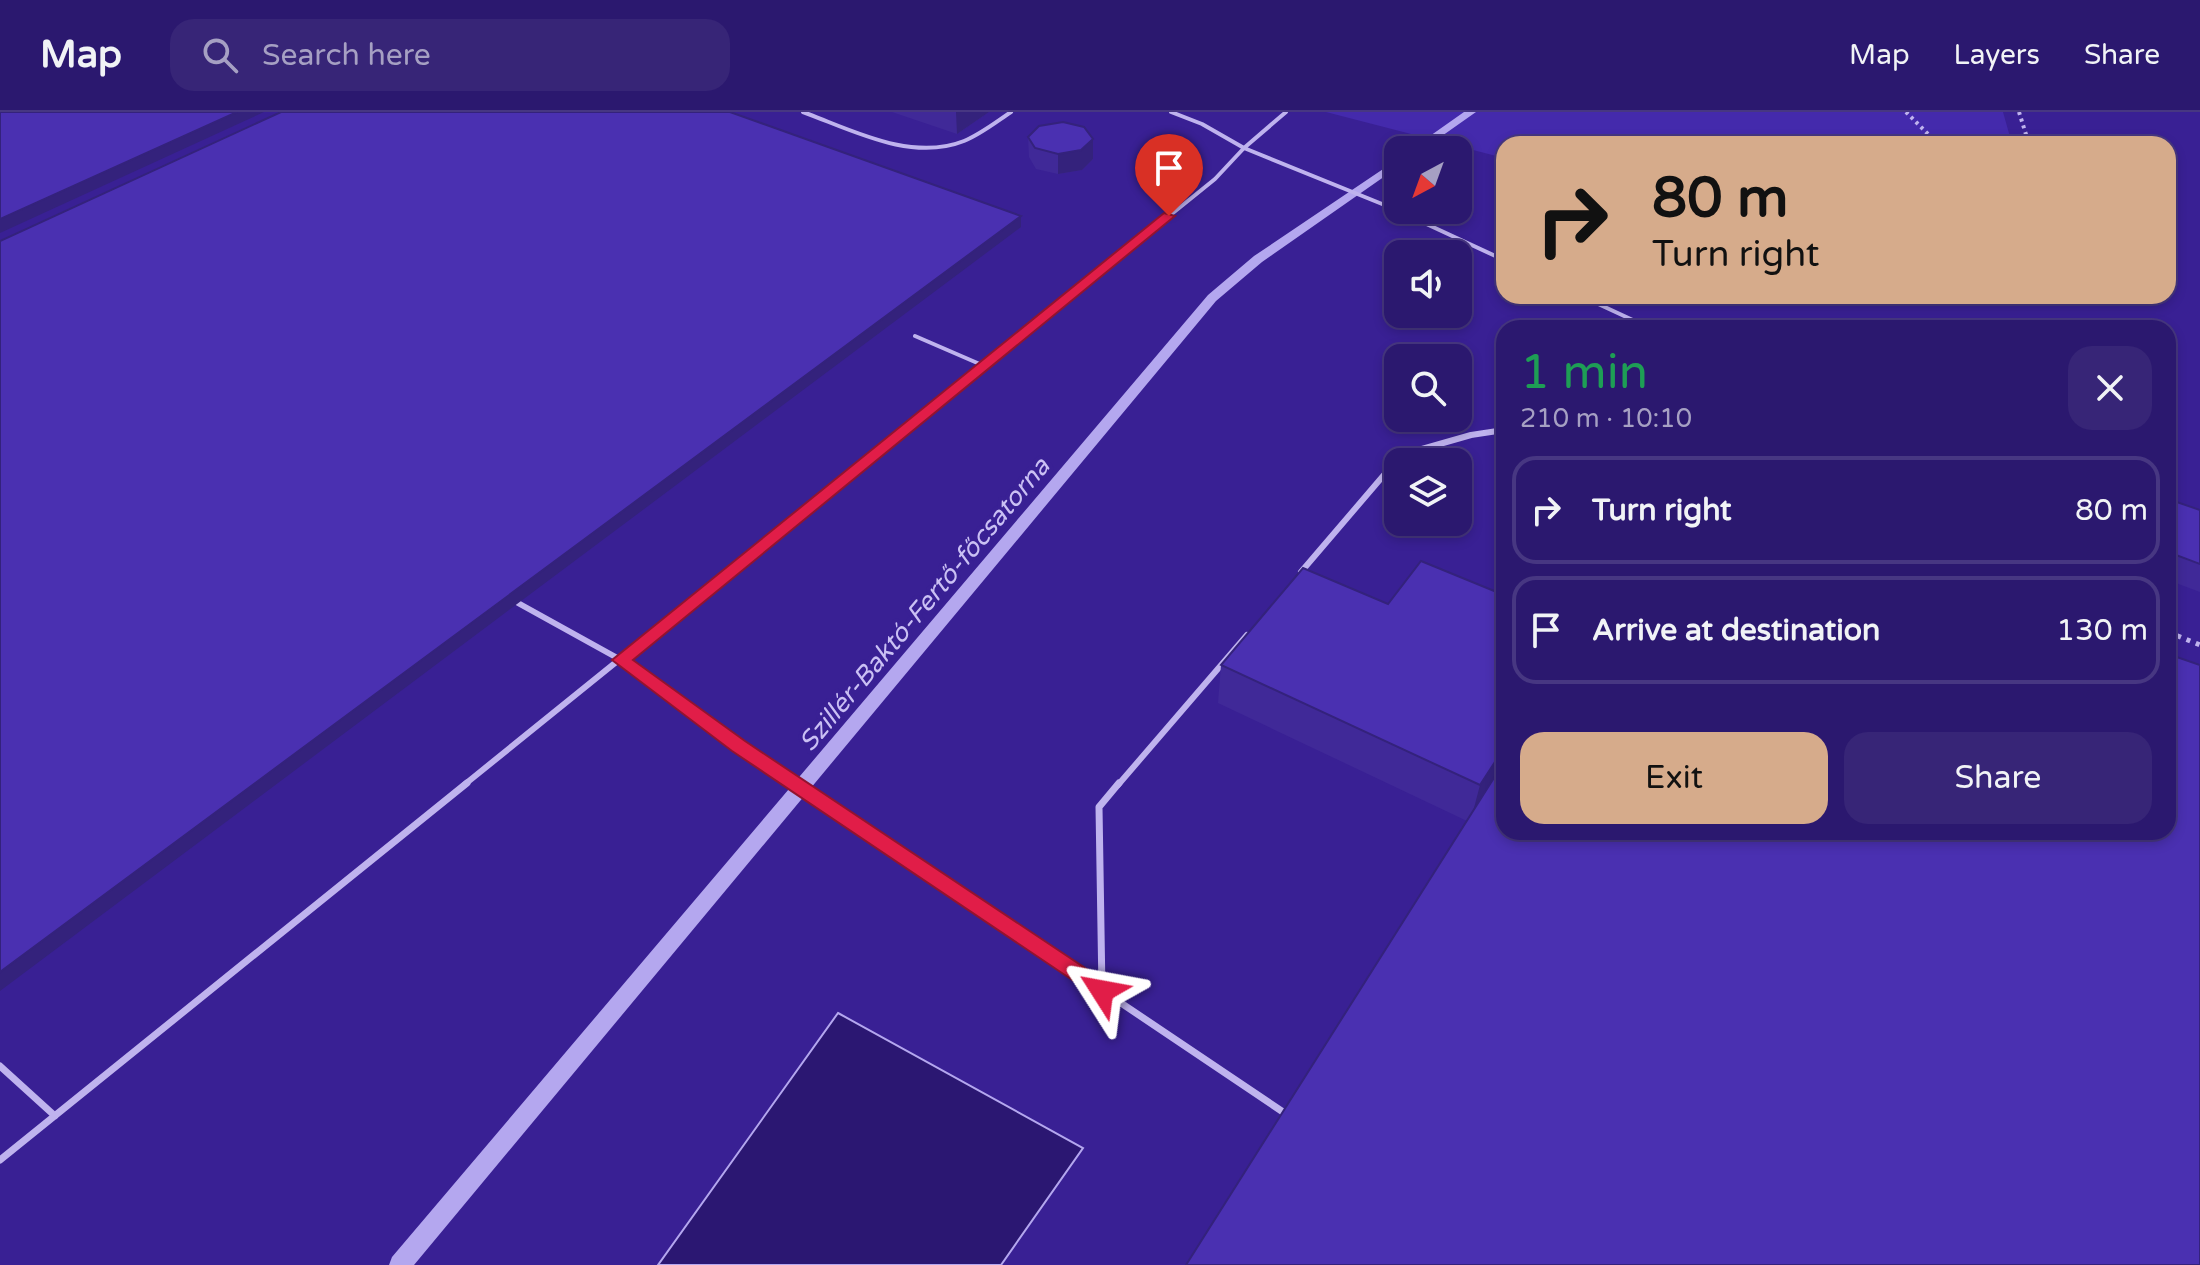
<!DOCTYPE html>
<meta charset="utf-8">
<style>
body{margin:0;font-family:"Varela Round",sans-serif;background:#372577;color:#f1f3f6;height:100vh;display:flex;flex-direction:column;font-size:30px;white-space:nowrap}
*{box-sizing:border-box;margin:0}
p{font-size:26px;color:#a6a0c3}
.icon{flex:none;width:44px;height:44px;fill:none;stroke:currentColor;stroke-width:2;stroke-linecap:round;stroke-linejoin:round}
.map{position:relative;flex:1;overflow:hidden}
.panel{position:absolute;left:1496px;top:208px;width:680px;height:520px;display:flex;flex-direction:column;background:#2b186f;border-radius:24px;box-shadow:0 4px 12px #0003,0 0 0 2px #473782}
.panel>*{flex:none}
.guide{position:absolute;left:1496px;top:24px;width:680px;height:168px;border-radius:24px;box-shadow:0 4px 12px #0003,0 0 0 2px #473782;background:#d6ab8b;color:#111;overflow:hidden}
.needle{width:52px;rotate:221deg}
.fabs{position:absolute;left:1384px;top:24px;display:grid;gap:16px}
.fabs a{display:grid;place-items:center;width:88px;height:88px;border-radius:16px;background:#2b186f;box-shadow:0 4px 12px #0003,0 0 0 2px #473782;font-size:40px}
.pin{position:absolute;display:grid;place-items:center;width:68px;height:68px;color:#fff;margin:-82px -34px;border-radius:50% 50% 50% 0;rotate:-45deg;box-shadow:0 0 8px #0007}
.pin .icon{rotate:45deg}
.me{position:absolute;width:88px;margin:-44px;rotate:304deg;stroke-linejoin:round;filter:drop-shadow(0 0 6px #0008)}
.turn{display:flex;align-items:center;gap:28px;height:168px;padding:0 24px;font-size:36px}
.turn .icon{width:104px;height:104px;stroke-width:2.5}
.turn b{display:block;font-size:56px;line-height:68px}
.round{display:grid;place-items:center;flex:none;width:84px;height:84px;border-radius:24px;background:#372577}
.overview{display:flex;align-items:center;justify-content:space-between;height:136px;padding:0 24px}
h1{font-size:48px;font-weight:600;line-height:60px;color:#1e9e55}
.cta{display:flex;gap:16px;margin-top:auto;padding:16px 24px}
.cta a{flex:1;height:92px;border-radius:24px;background:#d6ab8b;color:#111;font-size:32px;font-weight:600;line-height:92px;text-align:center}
.cta a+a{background:#372577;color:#f1f3f6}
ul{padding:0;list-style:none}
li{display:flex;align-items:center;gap:24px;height:108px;margin:0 16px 12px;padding:0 8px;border:4px solid #473782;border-radius:24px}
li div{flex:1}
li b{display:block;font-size:30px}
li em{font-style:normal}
header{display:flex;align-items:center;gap:48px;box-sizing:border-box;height:112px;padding:0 40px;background:#2b186f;border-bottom:2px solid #473782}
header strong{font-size:38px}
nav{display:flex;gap:44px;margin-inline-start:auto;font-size:28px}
.search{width:560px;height:72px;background:#372577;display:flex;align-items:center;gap:20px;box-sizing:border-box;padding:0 28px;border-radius:24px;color:#a6a0c3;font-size:30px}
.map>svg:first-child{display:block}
.green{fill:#442aac}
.water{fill:#2b1772;stroke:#b4a7ef;stroke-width:2}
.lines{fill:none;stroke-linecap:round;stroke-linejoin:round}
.stream{fill:#b4a7ef;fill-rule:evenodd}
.path-far1{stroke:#bfb3ee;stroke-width:4;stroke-dasharray:3 4;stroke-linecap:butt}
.path{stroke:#bfb3ee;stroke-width:5;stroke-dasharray:4 6;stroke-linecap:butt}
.lane-far2{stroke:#bfb3ee;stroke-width:4}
.lane-far1{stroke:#bfb3ee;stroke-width:6}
.lane{stroke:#bfb3ee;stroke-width:7}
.wall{fill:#402998}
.shaded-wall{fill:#34227c}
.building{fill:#4a30b1;stroke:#34227c;stroke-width:2}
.route{fill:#e11d48;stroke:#92132f;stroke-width:2}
.labels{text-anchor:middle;stroke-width:8;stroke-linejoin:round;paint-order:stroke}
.water-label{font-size:26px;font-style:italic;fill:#cac0f4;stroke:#392094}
</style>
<header>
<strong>Map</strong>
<div class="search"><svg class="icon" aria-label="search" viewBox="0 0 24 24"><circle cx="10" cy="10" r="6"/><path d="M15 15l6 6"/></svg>Search here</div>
<nav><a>Map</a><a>Layers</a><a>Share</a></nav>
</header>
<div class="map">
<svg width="2200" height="1153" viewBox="0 0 2200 1153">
<rect width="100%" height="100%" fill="#392094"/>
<path class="green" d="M1326 0H2003L2012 32H1504V46Z"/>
<path class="water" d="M838 901 1083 1036 1001 1153H658Z"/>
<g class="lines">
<path class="stream" d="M1464 0H1476L1422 38H1410Z
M1398 47V55L1262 150 1216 189 414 1153H389L392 1145 1208 183 1254 144Z"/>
<path class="path-far1" d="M1906 0 1938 32
M2019 0 2029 32"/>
<path class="path" d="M2168 520 2200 533"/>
<path class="lane-far2" d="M803 0C852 18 911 50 964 29 981 22 996 10 1011 0
M1286 0 1244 36 1392 96 1504 148
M1581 184 1650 216
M915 224 982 253
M931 296 1215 67 1244 36 1202 12 1171 0"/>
<path class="lane-far1" d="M1301 460 1401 343 1471 323 1504 318
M518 491 621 548 797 673
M464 673 933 294
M1118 673 1247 523"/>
<path class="lane" d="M794 671 1286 1002
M1102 879 1099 695 1119 671
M0 954 55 1004
M0 1048 467 671"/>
</g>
<path class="wall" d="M892 0H989L957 22Z
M1028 25 1093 47 1082 58 1058 62 1036 57 1029 45Z
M2168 387 2200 398V480L2168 468Z
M1388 492 1504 720 1467 709 1218 591 1221 553Z"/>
<path class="shaded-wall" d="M237 0H264L0 121V107Z
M956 0H989L957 22Z
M1093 27V47L1082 58 1058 62V42Z
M1021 104V115L0 879V860Z
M1504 636V656L1470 711 1480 673Z"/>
<path class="building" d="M0 0H237L0 107Z
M281 0H730L1021 104 0 860V129Z
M1063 10 1084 15 1093 27 1081 38 1058 42 1035 36 1028 25 1039 14Z
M2168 387 2200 398V452L2168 440Z
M1421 449 1504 483V636L1480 673 1221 553 1303 456 1388 492Z
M2168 542 2200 553V1153H1186L1504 650V720H2168Z"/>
<path class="route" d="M1164 101 1175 104 633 548 745 629 1109 872 1112 879 1109 886 1102 888 732 639 612 548Z"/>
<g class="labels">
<g class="water-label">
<text transform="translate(924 492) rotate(-50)" y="9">Szillér-Baktó-Fertő-főcsatorna</text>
</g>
</g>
</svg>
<div class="fabs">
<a><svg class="needle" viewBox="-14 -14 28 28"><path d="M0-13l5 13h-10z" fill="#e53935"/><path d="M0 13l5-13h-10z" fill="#a6a0c3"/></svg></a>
<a><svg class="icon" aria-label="sound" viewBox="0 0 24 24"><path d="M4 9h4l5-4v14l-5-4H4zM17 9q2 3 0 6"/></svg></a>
<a><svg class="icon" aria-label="search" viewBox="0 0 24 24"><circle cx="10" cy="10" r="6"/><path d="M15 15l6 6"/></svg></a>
<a><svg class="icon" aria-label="layers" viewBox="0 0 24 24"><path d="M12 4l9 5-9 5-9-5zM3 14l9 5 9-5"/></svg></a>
</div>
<div class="pin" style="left:1169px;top:104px;background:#d93025"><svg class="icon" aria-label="arrive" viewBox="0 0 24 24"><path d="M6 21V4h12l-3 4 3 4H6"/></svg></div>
<svg class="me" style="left:1102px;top:879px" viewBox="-20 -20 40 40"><path d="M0-17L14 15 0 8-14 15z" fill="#e11d48" stroke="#fff" stroke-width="4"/></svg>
<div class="guide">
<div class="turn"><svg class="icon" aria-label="right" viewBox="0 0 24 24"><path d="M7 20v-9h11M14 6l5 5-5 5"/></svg><div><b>80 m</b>Turn right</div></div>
</div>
<section class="panel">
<div class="overview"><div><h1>1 min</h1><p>210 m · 10:10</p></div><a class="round"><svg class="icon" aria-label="close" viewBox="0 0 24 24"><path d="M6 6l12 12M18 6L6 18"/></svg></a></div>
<ul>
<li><svg class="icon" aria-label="right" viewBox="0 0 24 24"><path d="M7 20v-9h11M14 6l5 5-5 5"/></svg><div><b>Turn right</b></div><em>80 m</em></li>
<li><svg class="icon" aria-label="arrive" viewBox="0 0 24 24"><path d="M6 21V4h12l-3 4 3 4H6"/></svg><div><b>Arrive at destination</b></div><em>130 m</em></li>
</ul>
<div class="cta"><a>Exit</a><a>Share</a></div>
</section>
</div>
